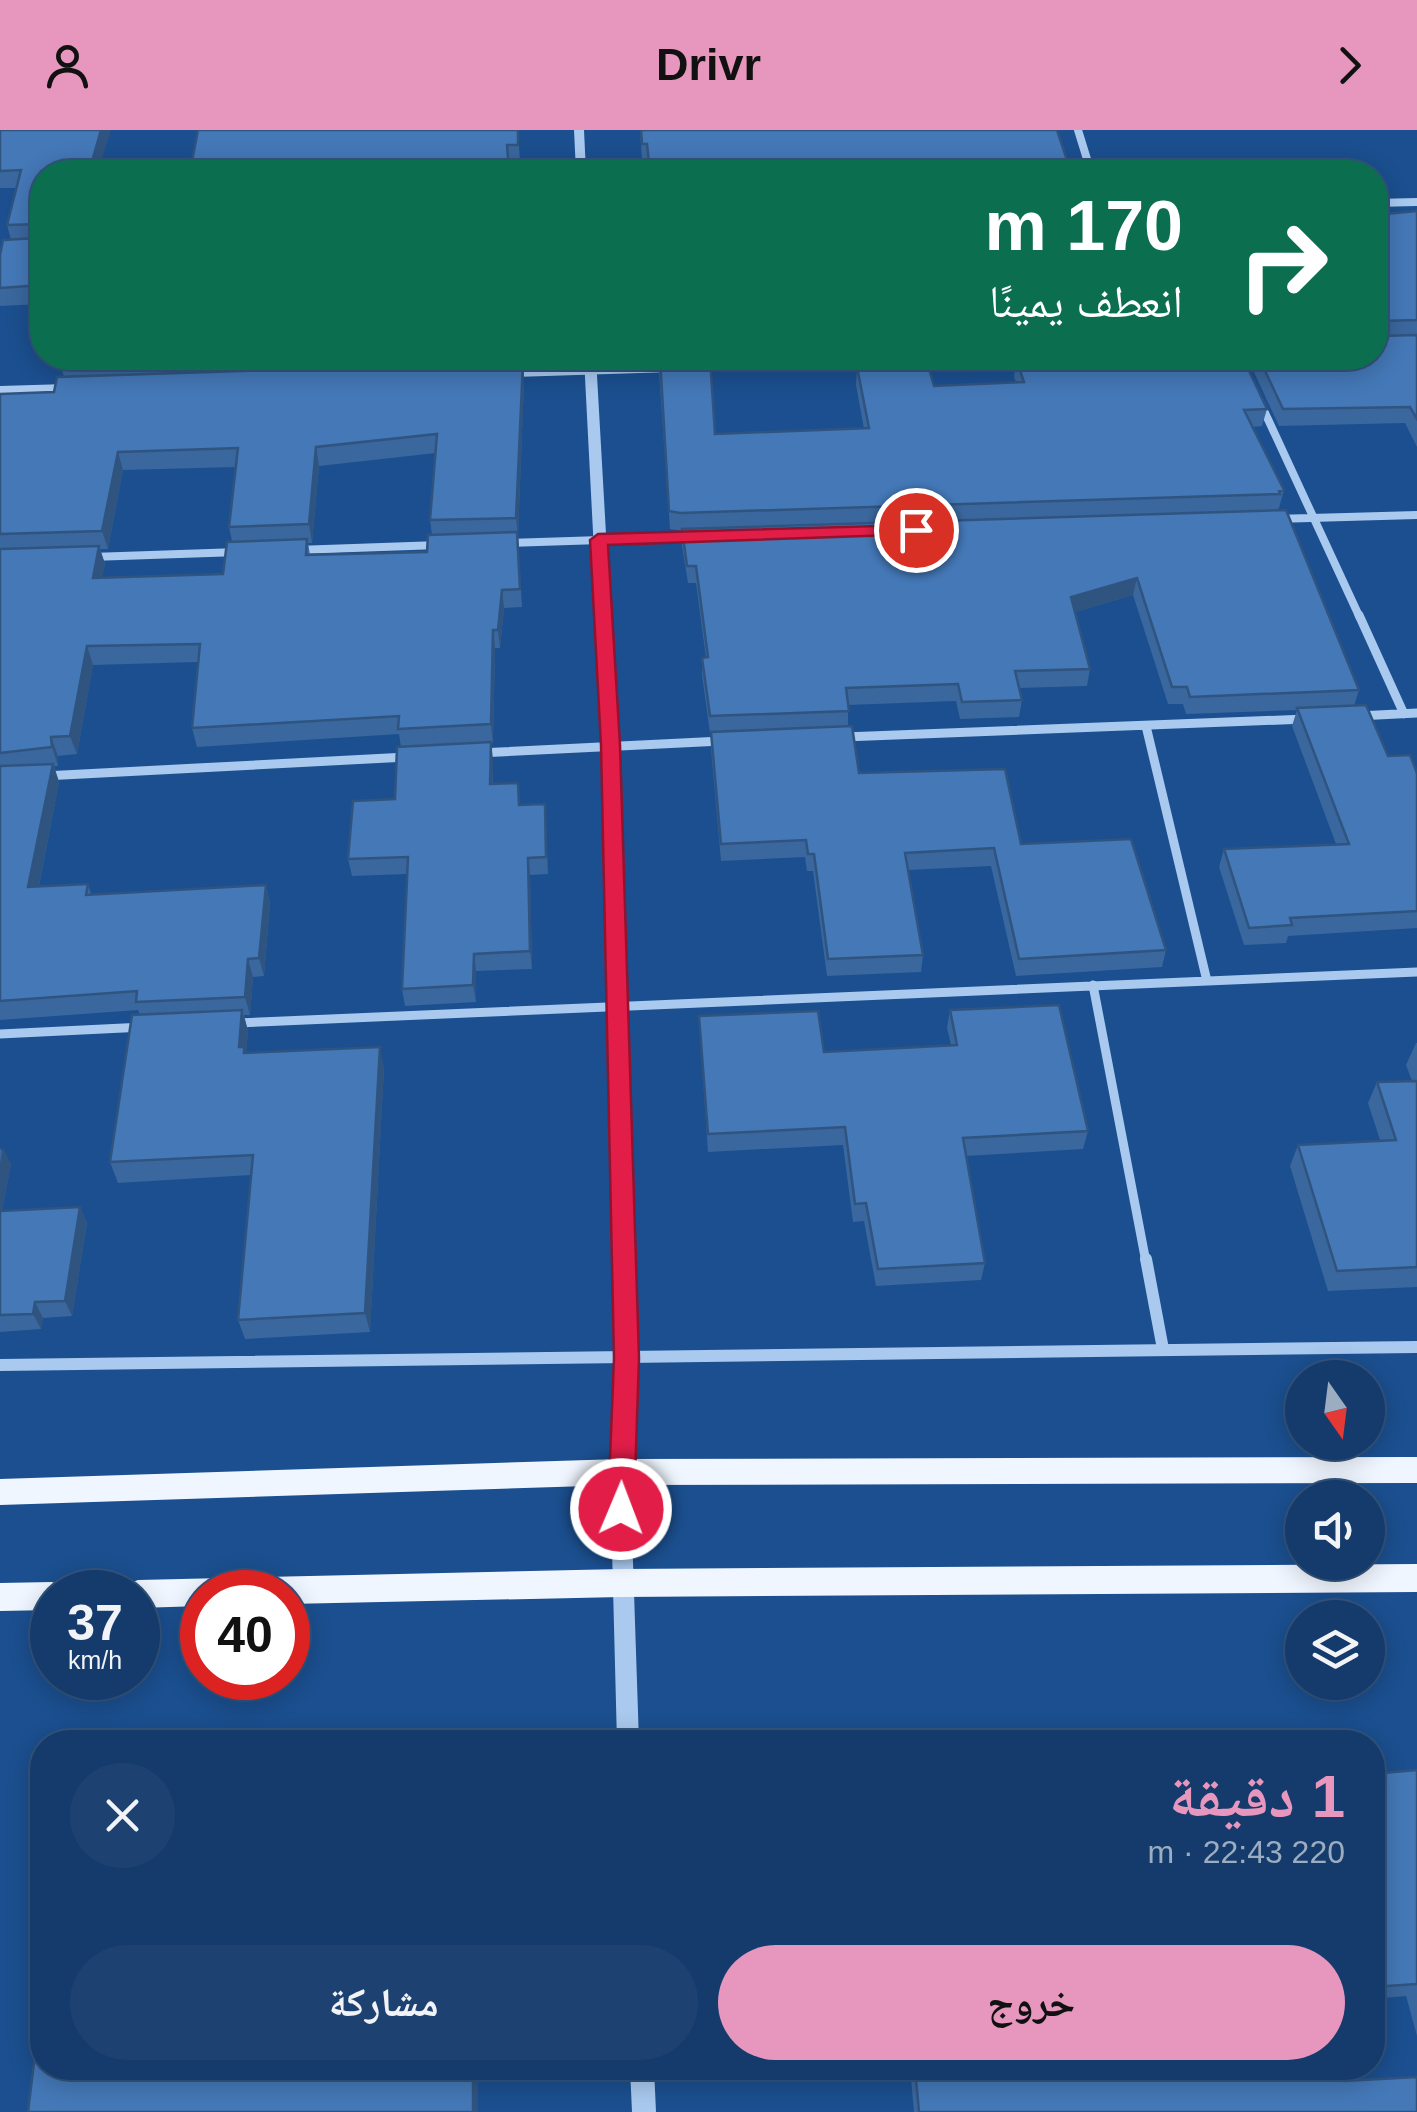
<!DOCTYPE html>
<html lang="ar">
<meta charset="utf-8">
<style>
body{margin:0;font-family:Helvetica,"Noto Naskh Arabic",sans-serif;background:#1d4271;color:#f1f3f6;direction:rtl;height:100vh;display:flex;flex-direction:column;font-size:38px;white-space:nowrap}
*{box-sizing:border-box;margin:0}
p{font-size:32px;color:#9dadc1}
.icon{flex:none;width:55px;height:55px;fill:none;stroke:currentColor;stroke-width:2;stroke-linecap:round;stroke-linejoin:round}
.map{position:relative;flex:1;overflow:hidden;direction:ltr}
.side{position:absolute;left:30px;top:1600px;width:1355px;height:350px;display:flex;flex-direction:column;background:#143b6b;border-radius:40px;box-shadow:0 5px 25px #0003,0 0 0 2px #33557e;direction:rtl}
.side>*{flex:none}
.top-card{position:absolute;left:30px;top:30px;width:1358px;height:210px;border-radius:40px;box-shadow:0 5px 25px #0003,0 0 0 2px #33557e;direction:rtl;background:#0b6e4f;color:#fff;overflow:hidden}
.needle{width:65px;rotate:166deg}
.buttons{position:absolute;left:1285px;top:1230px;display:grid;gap:20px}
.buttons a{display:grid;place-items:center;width:100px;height:100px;border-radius:50%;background:#143b6b;box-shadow:0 5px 25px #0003,0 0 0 2px #33557e;font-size:50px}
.speed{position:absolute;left:30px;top:1440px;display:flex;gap:20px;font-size:50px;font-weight:700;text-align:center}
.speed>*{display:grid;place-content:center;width:130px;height:130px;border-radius:50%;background:#143b6b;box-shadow:0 5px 25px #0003,0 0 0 2px #33557e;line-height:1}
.speed small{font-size:25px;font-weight:400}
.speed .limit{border:15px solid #d22;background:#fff;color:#111}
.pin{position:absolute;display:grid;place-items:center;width:85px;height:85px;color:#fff;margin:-42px;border:5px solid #fff;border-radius:50%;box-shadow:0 2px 10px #0007}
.me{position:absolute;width:110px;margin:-55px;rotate:1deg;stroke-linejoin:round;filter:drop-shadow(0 0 8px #0008)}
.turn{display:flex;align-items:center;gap:35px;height:210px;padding:0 40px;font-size:45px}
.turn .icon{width:130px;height:130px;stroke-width:2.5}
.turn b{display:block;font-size:70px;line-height:85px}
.round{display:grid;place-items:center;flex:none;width:105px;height:105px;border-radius:52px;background:#1d4271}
.overview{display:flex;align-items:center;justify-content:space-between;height:170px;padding:0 40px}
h1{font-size:60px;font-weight:700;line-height:75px;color:#e797bd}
.cta{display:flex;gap:20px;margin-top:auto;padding:20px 40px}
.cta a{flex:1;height:115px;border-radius:60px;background:#e797bd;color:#111;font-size:40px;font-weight:700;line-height:115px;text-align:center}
.cta a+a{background:#1d4271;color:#f1f3f6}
header{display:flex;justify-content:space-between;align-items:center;height:130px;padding:0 40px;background:#e797bd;color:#111;font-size:45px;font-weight:700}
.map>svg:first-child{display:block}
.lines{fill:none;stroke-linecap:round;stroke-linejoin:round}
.minor-far2{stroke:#a9c9ee;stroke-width:8}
.minor-far1{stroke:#a9c9ee;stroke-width:9}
.minor{stroke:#a9c9ee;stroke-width:12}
.tertiary{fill:#a9c9ee;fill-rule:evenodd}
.primary{fill:#f0f6ff;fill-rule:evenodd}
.wall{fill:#3a679d;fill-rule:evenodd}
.shaded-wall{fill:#305480}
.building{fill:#4478b7;stroke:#305480;stroke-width:2.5}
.route{fill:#e11d48;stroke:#92132f;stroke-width:2.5}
</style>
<header><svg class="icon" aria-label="forward" viewBox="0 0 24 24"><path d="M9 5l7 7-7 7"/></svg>Drivr<svg class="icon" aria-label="person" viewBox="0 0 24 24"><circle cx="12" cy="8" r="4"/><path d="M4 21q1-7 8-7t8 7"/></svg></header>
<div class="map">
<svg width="1417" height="1982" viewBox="0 0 1417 1982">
<rect width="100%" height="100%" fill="#1b4f8f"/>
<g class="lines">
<path class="minor-far2" d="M1078 0 1091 42
M1375 73 1417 72
M699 237 988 228
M514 243 672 238
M0 260 67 258
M1260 272 1360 488
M1275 389 1417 385
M506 413 694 407
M296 420 439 415
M91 427 239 422"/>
<path class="minor-far1" d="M1359 485 1404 584
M1358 586 1417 583
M1146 596 1207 851
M844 607 1306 589
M479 623 722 611
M44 646 407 627
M1093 855 1146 1132
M236 893 1417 842
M0 904 144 897"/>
<path class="minor" d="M1146 1129 1163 1219
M0 1235 1417 1217"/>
<path class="tertiary" d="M574 0H584L586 42H576Z
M584 228H596L618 615 636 1227 630 1342 639 1612H617L610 1342 616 1227 604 615Z
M630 1938H654L656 1982H632Z"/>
<path class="primary" d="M1417 1327V1353L620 1355 0 1375V1349L620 1329Z
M1417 1434V1462L621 1467 288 1474V1462H202V1476L138 1478V1462H124L127 1454 138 1450 621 1439Z
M52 1452 63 1456 65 1462H52V1480L0 1481V1453Z"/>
</g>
<path class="wall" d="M0 0 42 42V174L0 176V125L11 110 7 95 16 58H0Z
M518 0 520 32 190 42Z
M640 0 1071 42H649L648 31H642Z
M1417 81V317L1405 293 1279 296 1253 240 1256 228H1375V85Z
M61 228H529V235L523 236 524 251 518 406 522 477 504 478 500 518H495L493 613H491L493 654 520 675 546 691 548 744 530 745 532 839 476 841V872L405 876 402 859 407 744 352 746 348 729 395 669 401 617 399 604 197 617 192 598 198 532 93 535 77 624 58 626V636H54L59 652 39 756 88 754 91 764 266 755 270 774 264 846 253 847 250 885H244L248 901 246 923 384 937 370 1202 245 1209 238 1190 251 1045 118 1053 110 1032 140 885 138 880 0 890V264L54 262 64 247 60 232ZM436 323 430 390 432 405 427 422 310 425 308 413H312L319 336ZM236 337 229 397 232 411 223 444 102 447 105 434 100 419H108L123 340Z
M658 228H710L715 304 864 299 856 255 857 237 934 256 1016 252 1014 247 1016 229 1267 279 1262 296 1252 297 1284 360 1279 378 1276 380 1359 560 1354 576 1388 626 1417 643V798L1288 806 1286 813 1244 815 1219 737 1224 719 1336 714 1292 596 1297 580 1186 584 1183 574H1168L1133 465 1075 482 1090 539 1087 556 1019 558 1022 570 1019 587 960 589 956 571 848 575V596L859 643 1021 714 1166 820 1162 837 1016 846 991 736 908 740 923 825 921 842 827 846 813 741H807L805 727 721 731 711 619V603H710L702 545V528H706L696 453H688L682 416V401L670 399Z
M950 880 1088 1001 1083 1019 966 1026 985 1133 981 1150 876 1156 864 1091 853 1092 843 1015 708 1022 699 886 824 922 951 915 947 898Z
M1416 913H1417V1157L1328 1161 1290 1036 1298 1015 1380 1010 1368 973 1377 952 1412 951 1406 935Z
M0 1018 11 1034 2 1081 80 1077 87 1093 72 1186 43 1188 41 1199 0 1202Z
M1417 1640V1906L1406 1866 1372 1869V1644Z
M910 1938H1341L1345 1951 1417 1982H914Z"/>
<path class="shaded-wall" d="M101 0H111L98 42H89Z
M523 232 524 251 518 406 516 388Z
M316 317 319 336 312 413 309 394Z
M118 322 123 340 108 419 102 401Z
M99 416 105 434 99 466 93 448Z
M1137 448 1133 465 1068 484 1071 467Z
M502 460 504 478 500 518 498 500Z
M493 500 495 518 493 613 491 594Z
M87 516 93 535 77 624 70 606Z
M51 607 58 626V636L52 617Z
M491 612 493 629 492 672 490 654Z
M53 634 59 652 35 775 28 757Z
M528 728 530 745 532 839 530 821Z
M266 755 270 774 264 846 259 828Z
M474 824 476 841V872L473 855Z
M248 829 253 847 250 885 245 867Z
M242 880 248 901 246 923 239 917Z
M380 917 384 937 370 1202 365 1183Z
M3 1017 11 1034 0 1092V1033Z
M80 1077 87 1093 72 1186 65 1171Z
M35 1172 43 1188 41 1199 33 1184Z
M473 1938H478V1982H473Z"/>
<path class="building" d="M0 0H101L89 42H42V100L40 94 7 95 21 40 0 41Z
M198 0H518V15H507L509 42H190Z
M641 0H1057L1071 42H650L647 14H642Z
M1417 81V190L1379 191 1375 196V85Z
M42 105V155L0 158V125L3 110 37 108Z
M1375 202 1379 206 1417 205V289L1410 277 1283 279 1259 228H1375Z
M61 228H202L60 232Z
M660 228H710L715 304 869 298 857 237 928 235 934 256 1024 252 1016 229 1049 228H1243L1267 279 1244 280 1284 360 1279 361 1280 364 680 383 669 381Z
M523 232 516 388 430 390 437 304 316 317 309 394 229 397 238 318 118 322 102 401 0 404V264L54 262 57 247Z
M1286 380 1359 560 1190 567 1187 557H1172L1137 448 1071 467 1090 539 1015 541 1022 570 962 572 958 554 846 558 849 581 710 586 702 528 708 527 696 436H687L682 399Z
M517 402 520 459 502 460 498 500H493L491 594 398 599 399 586 192 598 200 514 87 516 70 606 51 607 52 617 0 623V419L99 416 93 448 223 444 227 412 307 409 306 425 427 422 428 405Z
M1366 575 1388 626 1410 625 1417 643V781L1290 788 1292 795 1249 798 1224 719 1349 714 1297 578Z
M852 596 859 643 1005 639 1021 714 1131 709 1166 820 1019 829 994 718 905 723 923 825 828 829 814 724H808L806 710 721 714 711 602Z
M491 612 490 654 518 653 519 675 545 674 546 727 528 728 530 821 474 824 473 855 402 859 408 727 348 729 353 671 395 669 397 617Z
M53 634 28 757 88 754 86 765 266 755 259 828 248 829 245 867 136 872 137 861 0 871V636Z
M1059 875 1088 1001 963 1008 985 1133 878 1139 866 1073 855 1074 845 997 708 1004 699 886 818 881 824 922 957 915 950 880Z
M242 880 239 917H244V923L380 917 365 1183 238 1190 253 1025 110 1032 132 885Z
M1417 951V1137L1337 1141 1298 1015 1396 1010 1377 952Z
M80 1077 65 1171 35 1172 33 1184 0 1185V1081Z
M1417 1640V1854L1372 1857V1644Z
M42 1867V1938H473V1982H28Z
M915 1938H1341L1345 1951 1417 1947V1982H919Z"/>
<path class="route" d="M916 395 925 400 923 404 608 415 620 615 639 1228 634 1379 630 1387 621 1391 611 1387 608 1379 614 1228 601 615 590 410 598 404Z"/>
</svg>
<div class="buttons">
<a><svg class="needle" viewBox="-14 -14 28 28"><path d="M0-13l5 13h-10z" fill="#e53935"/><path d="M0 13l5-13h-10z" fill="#9dadc1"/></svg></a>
<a><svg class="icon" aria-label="sound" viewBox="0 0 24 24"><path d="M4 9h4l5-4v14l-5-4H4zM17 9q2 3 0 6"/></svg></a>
<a><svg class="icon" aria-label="layers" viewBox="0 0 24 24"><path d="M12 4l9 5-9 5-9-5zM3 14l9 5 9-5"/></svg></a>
</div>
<div class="speed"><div>37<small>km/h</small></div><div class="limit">40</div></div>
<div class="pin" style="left:916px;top:400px;background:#d93025"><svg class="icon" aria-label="arrive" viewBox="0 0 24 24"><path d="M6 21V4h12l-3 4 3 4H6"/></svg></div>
<svg class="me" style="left:621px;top:1379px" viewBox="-20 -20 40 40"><circle r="17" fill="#e11d48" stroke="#fff" stroke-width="3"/><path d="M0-11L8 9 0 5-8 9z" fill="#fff"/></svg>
<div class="top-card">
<div class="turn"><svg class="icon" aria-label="right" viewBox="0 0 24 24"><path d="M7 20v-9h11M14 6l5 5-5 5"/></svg><div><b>170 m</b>انعطف يمينًا</div></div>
</div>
<section class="side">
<div class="overview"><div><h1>1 دقيقة</h1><p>220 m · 22:43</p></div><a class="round"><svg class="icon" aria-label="close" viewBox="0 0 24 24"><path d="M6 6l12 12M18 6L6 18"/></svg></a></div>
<div class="cta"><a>خروج</a><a>مشاركة</a></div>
</section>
</div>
